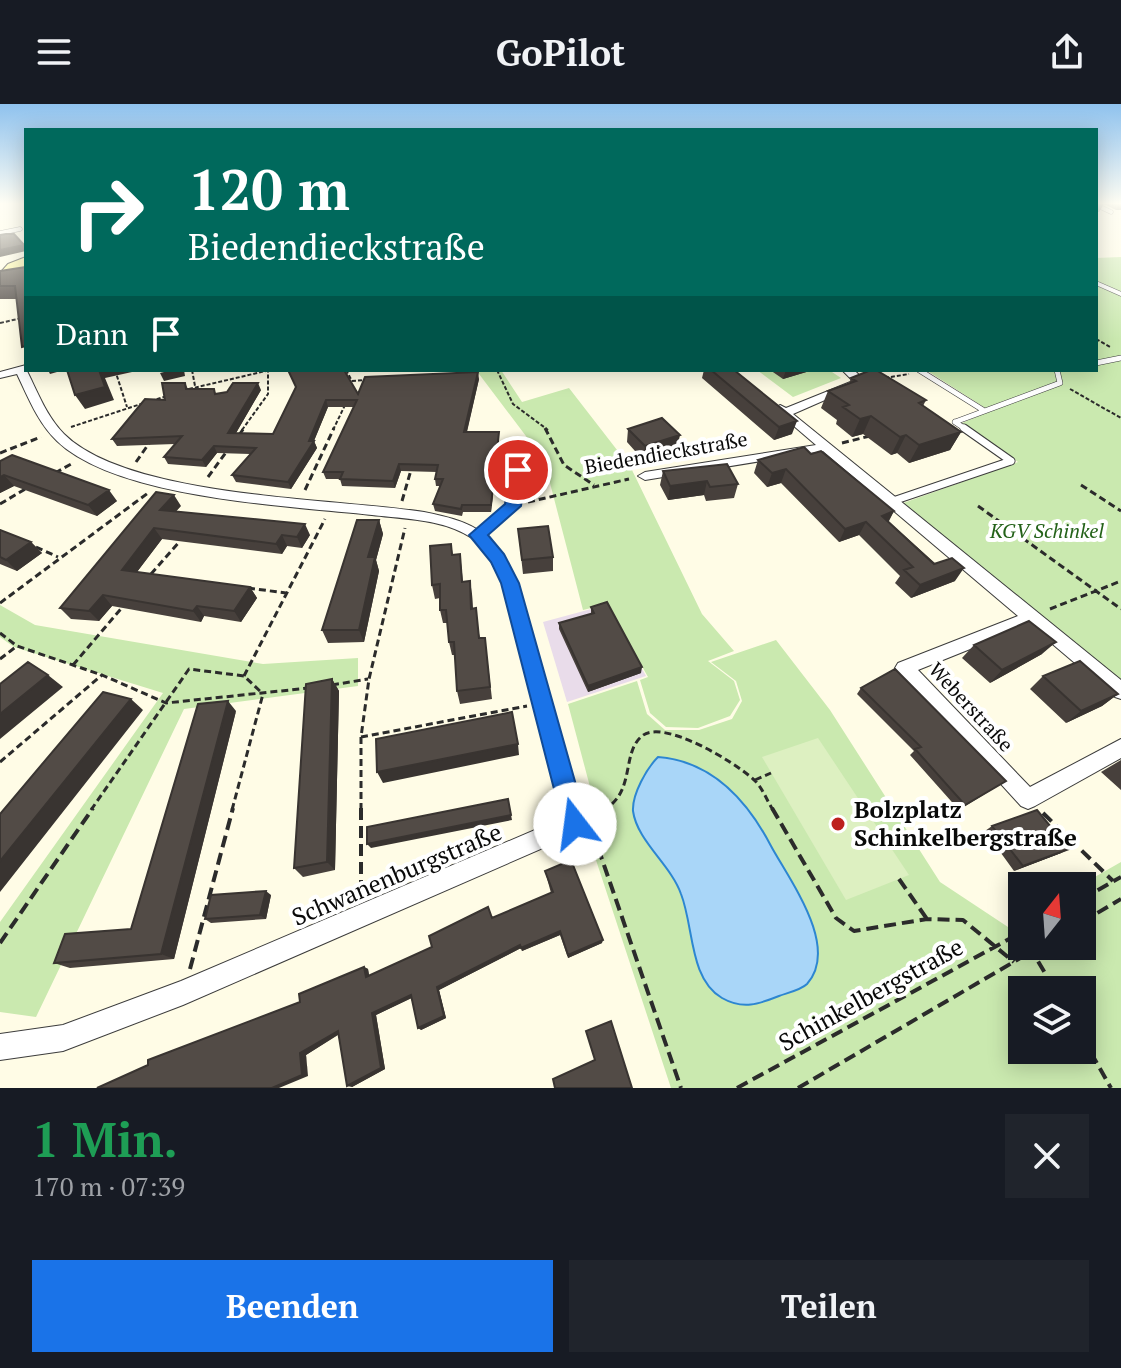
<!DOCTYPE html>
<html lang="de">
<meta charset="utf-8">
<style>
body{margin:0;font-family:"PT Serif",serif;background:#20242c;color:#f1f3f6;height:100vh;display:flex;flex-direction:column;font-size:30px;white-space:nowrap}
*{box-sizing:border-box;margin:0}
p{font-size:26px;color:#9ea1a6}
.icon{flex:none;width:44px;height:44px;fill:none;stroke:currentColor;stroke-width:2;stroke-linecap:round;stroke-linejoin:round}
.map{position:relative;height:984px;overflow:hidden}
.side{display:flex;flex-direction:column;background:#171b24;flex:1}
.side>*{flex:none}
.hud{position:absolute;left:24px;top:24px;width:1074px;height:244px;border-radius:0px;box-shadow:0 4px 20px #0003;background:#00695c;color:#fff;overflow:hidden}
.needle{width:52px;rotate:17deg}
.buttons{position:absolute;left:1008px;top:768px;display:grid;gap:16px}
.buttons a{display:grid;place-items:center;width:88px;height:88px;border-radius:0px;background:#171b24;box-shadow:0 4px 20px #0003;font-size:40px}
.pin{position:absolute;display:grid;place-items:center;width:68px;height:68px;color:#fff;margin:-34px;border:4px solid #fff;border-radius:50%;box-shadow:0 2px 8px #0007}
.me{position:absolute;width:88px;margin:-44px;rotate:345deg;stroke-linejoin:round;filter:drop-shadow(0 0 6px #0008)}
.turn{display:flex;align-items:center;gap:28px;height:168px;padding:0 32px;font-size:36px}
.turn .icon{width:104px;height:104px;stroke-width:2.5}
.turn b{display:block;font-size:56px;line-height:68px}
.then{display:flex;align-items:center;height:76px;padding:0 32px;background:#0003;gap:16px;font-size:30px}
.round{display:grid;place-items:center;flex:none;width:84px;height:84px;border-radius:0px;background:#20242c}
.head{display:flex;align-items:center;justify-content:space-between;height:136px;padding:0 32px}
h1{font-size:48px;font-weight:700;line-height:60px;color:#1e9e55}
.cta{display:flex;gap:16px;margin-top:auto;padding:16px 32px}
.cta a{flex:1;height:92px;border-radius:0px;background:#1a73e8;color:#fff;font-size:32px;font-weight:700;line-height:92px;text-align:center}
.cta a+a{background:#20242c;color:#f1f3f6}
header{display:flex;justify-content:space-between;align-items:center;height:104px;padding:0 32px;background:#171b24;font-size:36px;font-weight:700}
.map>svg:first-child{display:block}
.industrial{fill:#e9dcea}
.green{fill:#cae9af;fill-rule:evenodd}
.pitch{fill:#ddf0c1}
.water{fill:#a9d6f8;stroke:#2d86d1;stroke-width:2}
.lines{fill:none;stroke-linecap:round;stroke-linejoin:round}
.lane-far2-casing{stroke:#3c3c3c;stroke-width:5}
.lane-far1-casing{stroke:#3c3c3c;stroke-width:6}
.lane-casing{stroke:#3c3c3c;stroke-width:9}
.street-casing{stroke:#3c3c3c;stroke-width:2}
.secondary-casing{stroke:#2b2b2b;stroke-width:2}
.path-far2{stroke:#2b2b2b;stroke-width:2;stroke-dasharray:4 2;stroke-linecap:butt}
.path-far1{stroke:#2b2b2b;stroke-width:3;stroke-dasharray:7 4;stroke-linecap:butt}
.path{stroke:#2b2b2b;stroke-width:4;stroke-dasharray:12 6;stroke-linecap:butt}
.lane-far2{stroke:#fff;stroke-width:4}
.lane-far1{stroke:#fff;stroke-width:5}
.lane{stroke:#fff;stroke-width:7}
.street{fill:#fff;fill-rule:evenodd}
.secondary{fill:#fffaa1;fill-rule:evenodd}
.wall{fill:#47403c}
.shaded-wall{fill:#393431}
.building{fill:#524b46;stroke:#393431;stroke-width:2}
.route{fill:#1a73e8;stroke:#114b97;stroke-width:2}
.poi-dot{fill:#bd201e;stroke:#fff;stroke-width:3}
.labels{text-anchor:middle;stroke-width:8;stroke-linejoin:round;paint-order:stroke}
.street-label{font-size:20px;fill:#090909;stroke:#fff}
.park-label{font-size:20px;font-style:italic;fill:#246219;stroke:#fff}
.near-poi-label{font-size:24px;font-weight:bold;fill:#090909;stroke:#fff;text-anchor:start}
.near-street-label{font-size:24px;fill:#090909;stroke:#fff}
</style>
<header><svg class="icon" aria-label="menu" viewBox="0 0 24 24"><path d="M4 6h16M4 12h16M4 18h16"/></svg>GoPilot<svg class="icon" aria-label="share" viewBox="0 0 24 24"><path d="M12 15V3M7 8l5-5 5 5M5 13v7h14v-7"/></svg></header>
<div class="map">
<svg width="1121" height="984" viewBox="0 0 1121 984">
<rect width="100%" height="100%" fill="#fffce6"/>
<path class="industrial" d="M606 501 646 572 567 598 543 518Z"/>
<path class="green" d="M1121 153V579L895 402 1018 358 962 319 990 307 926 266H1096V154Z
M476 266H501L522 298 569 284 631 364 702 510 734 547 708 557 734 577 740 596 730 612 698 624 666 623 650 609 640 576 648 573 607 500 583 506 544 356Z
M757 266H829L841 274 793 293Z
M0 501 35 521 263 560 358 554V582L184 605 36 913 0 908V818L163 589 14 543 0 533Z
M776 536 830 606 940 778 1008 823 1022 815V842H1082L1079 782 1121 758V984H671L593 747 606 743 568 600 637 577 647 610 665 626H699L732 615 742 597 736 577 711 558ZM1022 886H1082V946H1022Z"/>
<path class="pitch" d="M818 634 909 771 846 796 762 653Z"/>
<path class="water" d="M658 653C712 657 747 696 771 742 790 777 840 843 807 880 801 886 787 889 779 892 759 900 743 906 722 894 689 875 694 823 681 790 671 761 637 737 633 707 632 690 647 664 658 653Z"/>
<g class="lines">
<defs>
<path id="lane-far2" d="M1096 101 1111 108
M0 129 20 125
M1096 179 1121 190"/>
<path id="lane-far1" d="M1096 259 1121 254
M919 266 983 306
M955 318 1060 279 1057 266
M955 318 967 326"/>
<path id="lane" d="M964 324 1011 357
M893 397 1011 357
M478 431 513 402 518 366"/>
<path id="street" d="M26 261V266H30L27 267C38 289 47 313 64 330 128 394 335 394 424 408 479 419 493 429 518 479L586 720 582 727 183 901 63 947 0 956V930L63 921 181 877 563 714 502 479C494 463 487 445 472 434 444 415 405 415 372 411 291 402 117 395 57 337 38 319 28 293 17 270L0 274V268Z
M842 266H854L866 278 793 310 1121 576V595L1115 593 1030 521 918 566 1030 683 1121 635V654L1035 702 1028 705 1021 702 895 564 898 559 1018 512 823 347 645 376 638 372 645 368 816 341 774 305 780 301 786 304 853 277Z"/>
<path id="secondary" d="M26 153V161L6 177H0V169L8 160Z"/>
</defs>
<use href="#lane-far2" class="lane-far2-casing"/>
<use href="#lane-far1" class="lane-far1-casing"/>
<use href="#lane" class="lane-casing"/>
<use href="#street" class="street-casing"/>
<use href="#secondary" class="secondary-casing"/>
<path class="path-far2" d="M0 219 26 213
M1096 235 1110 243
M115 266 127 303
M192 266 195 282
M346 266 352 277
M497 266 513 300 548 326
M885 274 909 270
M352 277 364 276
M189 285 270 266
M1070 285 1121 314
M151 297 167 292
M71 323 144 299
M242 326 268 290V268
M333 326 346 299"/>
<path class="path-far1" d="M545 324 564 361 594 381
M239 331 244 324
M842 339 870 332
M0 349 41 333
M136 358 150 338
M55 369 73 359
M208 373 227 347
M1081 381 1121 407
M305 386 334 324
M402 397 411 366
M528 398 629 375
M0 400 27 384
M978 402 1121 505
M36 443 58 453
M151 470 180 437
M248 484 286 489
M0 499 148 389
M1050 505 1121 477
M0 529 17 542 102 571 166 599 309 584
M0 555 17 542
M73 561 125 500
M244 572 325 415
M332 581 368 575
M361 633 527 602
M0 658 102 571
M755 676 771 669
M91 706 189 565 244 572 263 590
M232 706 263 590
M361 706V633L369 575 405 424
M603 706C636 689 621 649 642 632 663 614 736 659 753 675 762 682 767 697 773 706"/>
<path class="path" d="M361 704V792
M772 704 836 814 854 827 927 815 963 816 1014 858
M1043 709 1113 777
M592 712 606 704
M588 730 595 735 681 984
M899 775 927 815
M1082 795 1121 773
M1082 818 1121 795
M0 839 93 704
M1029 842 1055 886
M190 865 233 704
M1082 933 1111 984
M737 984 1022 828
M798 984 1041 842"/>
<use href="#lane-far2" class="lane-far2"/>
<use href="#lane-far1" class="lane-far1"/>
<use href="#lane" class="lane"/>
<use href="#street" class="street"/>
<use href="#secondary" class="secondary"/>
</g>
<path class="wall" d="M1096 99H1121V106H1116L1104 100 1099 108H1096Z
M26 163 16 195H0V167Z
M704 266H734L792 330 774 336 702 274Z
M770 266H813L783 275Z
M851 274 926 296 923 302 961 328 950 346 909 359 897 349 891 351 863 330 852 333 836 320 837 316 821 304 828 287 849 280Z
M479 275 467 328H499V335L491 408H463L462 412 435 407 433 400 440 382H436L435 375 437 368 401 367 395 384 342 382 340 375H326L323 368 354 303H328L314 337 317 344 291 385 236 378 232 371 250 350 217 349 206 363 168 360 164 353 175 340 117 342 112 335 165 296 185 279 188 285 216 290 261 286 236 329 273 330 296 284 358 290Z
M628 325 677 344 643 356 627 338Z
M811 350 894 407 888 417 955 477 911 494 895 479 900 472 859 431 839 438 781 379 767 383 754 369 758 356Z
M0 357 117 397 97 412 14 382 0 389Z
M663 367 738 380 734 394 706 397 704 391 668 396 660 381Z
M181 402 176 407 310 431 302 444 287 442 282 450 162 435 137 468 250 483 257 494 241 518 204 512 201 518 112 502 99 517 71 515 60 504Z
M379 416 383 430 376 456 379 467 364 538 328 539 322 526Z
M518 425 553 453V467L523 470Z
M0 426 31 438 42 449 17 467 0 460Z
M451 440 453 451 460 450 463 478 472 490 473 504 480 534H485L492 595 460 600 457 587 455 551H452L449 538 447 519H443L440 506V494L435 495 432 481Z
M591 503 641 569 588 588 559 525V519L591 510Z
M974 541 1042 550 990 579 962 554Z
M1043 572 1118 590 1102 602 1066 619 1030 585Z
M332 575 339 587 335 766 303 773 294 764Z
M861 584 1006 677 959 706 910 651 914 647 857 590Z
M236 607 174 855 70 864 54 859 131 825Z
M1121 656V686L1101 668Z
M992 722 1061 749 1014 767 985 727Z
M545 767 602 839 568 854 560 831 522 847 521 844 439 886 446 914 421 926 411 894 376 911 385 965 352 983 338 931 306 951 308 972 300 898 364 863 368 865 369 872 432 843 492 814 551 789Z
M271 791 266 815 211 819 205 815Z"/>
<path class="shaded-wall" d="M1120 99H1121V106H1116Z
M24 141 26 147 0 153V146Z
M48 266H64L50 270Z
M99 266H132V268L105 274 114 296 85 305 75 291Z
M172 266H184L185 272 164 277 160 269Z
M786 266H813L783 275Z
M478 268 479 275 465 335 464 328Z
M258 279 261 286 232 336 228 329Z
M326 296 328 303 313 339 314 337 317 344 291 385 288 378 309 337Z
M871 312 863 330 852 333 860 315Z
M797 317 792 330 774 336 779 323Z
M499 328V335L491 408V401Z
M961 328 950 346 909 359 919 341Z
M680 331 677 344 643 356 645 342Z
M906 331 897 349 891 351 900 333Z
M214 342 217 349 206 363 202 356Z
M399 360 401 367 395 384 393 377Z
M786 365 781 379 767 383 772 369Z
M4 371 14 382 0 389V373Z
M707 377 704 391 668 396 670 382Z
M109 386 117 397 97 412 88 401Z
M174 391 181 402 167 417 160 406Z
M894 407 887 421 882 412Z
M379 416 383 430 376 456 379 467 364 538 359 526 368 453Z
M866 418 859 431 839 438 845 425Z
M305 420 310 431 302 444 297 433Z
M154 424 162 435 130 477 122 466Z
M282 431 287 442 282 450 276 440Z
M31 438 42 449 17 467 6 456Z
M964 464 955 477 911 494 920 481Z
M470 477 472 490 473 518 471 505Z
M250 483 257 494 241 518 234 507Z
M103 491 112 502 99 517 89 507Z
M197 502 204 512 201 518 193 507Z
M1056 538 1042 550 990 579 1002 566Z
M642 563 641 569 588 588V582Z
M48 571 63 583 0 635V610Z
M332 575 339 587 335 766 327 758Z
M1118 590 1102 602 1066 619 1081 607Z
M131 595 143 606 0 788V757Z
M228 597 236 607 174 855 161 850Z
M518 640 519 651 383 679 377 668Z
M511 711 512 716 371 744 367 740Z
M1069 745 1061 749 1014 767 1023 762Z
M266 787 271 791 266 815 260 811Z
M560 827V831L522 847 521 844Z
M603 836 602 839 568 854V851Z
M520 841 521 844 439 886 446 914 421 926 418 924 437 883Z
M364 863 368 865 370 876 366 873Z
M411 891 414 893 376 911 385 965 352 983 347 982 372 909Z
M338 927 342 928 306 951 308 972 279 984H272L300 949Z"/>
<path class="building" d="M6 130H14L24 141 0 146V131Z
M26 163V242L22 243 15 182H0V167Z
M67 266H99L105 283 75 291Z
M288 266H344L358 290 365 273 478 268 464 328H499L491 401H462L461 405 433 400 443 375H435L438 361 399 360 393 377 340 375 343 368H323L357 296H326L309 337H314L288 378 232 371 256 344 214 342 202 356 164 353 182 332 112 335 145 295 165 296 162 279H185L186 285H214L215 290 227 288 233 279H258L228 329 273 330 296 283Z
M711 266H734L797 317 779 323Z
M871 266H876L926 296 919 299 961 328 919 341 906 331 900 333 871 312 860 315 843 303 849 301 828 287 856 277 851 274Z
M662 314 680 331 645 342 628 325Z
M804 343 811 350 821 347 894 407 882 412 934 460 952 454 964 464 920 481 904 466 913 463 866 418 845 425 786 365 772 369 758 356Z
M12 351 109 386 88 401 4 371 0 373V357Z
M727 360 738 380 710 383 707 377 670 382 663 367Z
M156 388 174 391 160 406 305 420 297 433 282 431 276 440 154 424 122 466 250 483 234 507 197 502 193 507 103 491 89 507 60 504Z
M357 416H379L368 453H375L359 526H322Z
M548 422 553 453 522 456 518 425Z
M0 426 31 438 6 456 0 453Z
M451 440 452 451 460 450 462 478 470 477 471 505 476 504 479 534H485L490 583 457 587 454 538H449L446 506H440V480L432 481 430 442Z
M607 498 642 563 588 582 559 519 594 509 591 503Z
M1029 517 1056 538 1002 566 974 541Z
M1080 557 1118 590 1081 607 1043 572Z
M28 558 48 571 0 610V580Z
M895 565 1006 677 965 701 915 645 921 643 861 584Z
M332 575 327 758 294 764 306 580Z
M103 588 131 595 0 757V710Z
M228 597 161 850 54 859 65 830 131 825 198 600Z
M512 608 518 640 377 668 376 635Z
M508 695 511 711 367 740V723Z
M1037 706 1069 745 1023 762 992 722Z
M571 756 603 836 568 851 560 827 521 844 520 841 437 883 444 912 418 924 411 891 372 909 381 964 347 982 338 927 300 949 302 971 272 984H97L148 961V956L300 898 299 890 364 863 366 873 432 843 429 832 488 803 492 814 553 788 545 767Z
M266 787 260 811 205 815 211 791Z
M611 917 632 984H555L553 975 595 956 586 927Z"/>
<linearGradient id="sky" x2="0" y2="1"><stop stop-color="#8fc2ee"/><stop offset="0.42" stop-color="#fffef4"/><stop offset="1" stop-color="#fffef4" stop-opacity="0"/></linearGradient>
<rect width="1121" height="237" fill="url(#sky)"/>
<path class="route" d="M518 362 526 366 521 402 488 431 504 450 519 479 587 720 583 729 575 732 567 729 563 720 501 479 491 458 469 431 505 400 511 366Z"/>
<circle class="poi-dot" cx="838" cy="720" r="8"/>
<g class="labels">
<g class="street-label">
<text transform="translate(666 349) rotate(-10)" y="7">Biedendieckstraße</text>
<text transform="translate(971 603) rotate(47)" y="7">Weberstraße</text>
</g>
<g class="park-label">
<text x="1047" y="434">KGV Schinkel</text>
</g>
<g class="near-poi-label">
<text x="854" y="714">Bolzplatz<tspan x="854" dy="28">Schinkelbergstraße</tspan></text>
</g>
<g class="near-street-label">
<text transform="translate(397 771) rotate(-23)" y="8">Schwanenburgstraße</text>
<text transform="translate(871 891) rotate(-29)" y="8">Schinkelbergstraße</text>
</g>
</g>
</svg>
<div class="buttons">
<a><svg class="needle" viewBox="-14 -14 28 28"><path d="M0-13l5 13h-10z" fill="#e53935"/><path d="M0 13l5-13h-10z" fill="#9ea1a6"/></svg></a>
<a><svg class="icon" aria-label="layers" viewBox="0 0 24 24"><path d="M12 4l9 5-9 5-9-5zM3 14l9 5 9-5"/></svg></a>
</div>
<div class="pin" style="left:518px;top:366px;background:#d93025"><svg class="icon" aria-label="arrive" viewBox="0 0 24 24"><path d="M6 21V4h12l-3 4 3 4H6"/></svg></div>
<svg class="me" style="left:575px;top:720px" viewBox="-20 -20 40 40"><circle r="19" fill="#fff"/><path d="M0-13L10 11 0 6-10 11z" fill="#1a73e8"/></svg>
<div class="hud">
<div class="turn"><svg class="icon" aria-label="right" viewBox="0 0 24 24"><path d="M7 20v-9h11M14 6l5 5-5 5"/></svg><div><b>120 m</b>Biedendieckstraße</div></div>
<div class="then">Dann<svg class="icon" aria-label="arrive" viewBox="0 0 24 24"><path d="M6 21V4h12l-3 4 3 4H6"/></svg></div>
</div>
</div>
<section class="side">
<div class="head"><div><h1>1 Min.</h1><p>170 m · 07:39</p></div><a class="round"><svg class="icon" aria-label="close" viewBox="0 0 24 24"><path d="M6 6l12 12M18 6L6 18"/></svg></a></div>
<div class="cta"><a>Beenden</a><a>Teilen</a></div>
</section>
